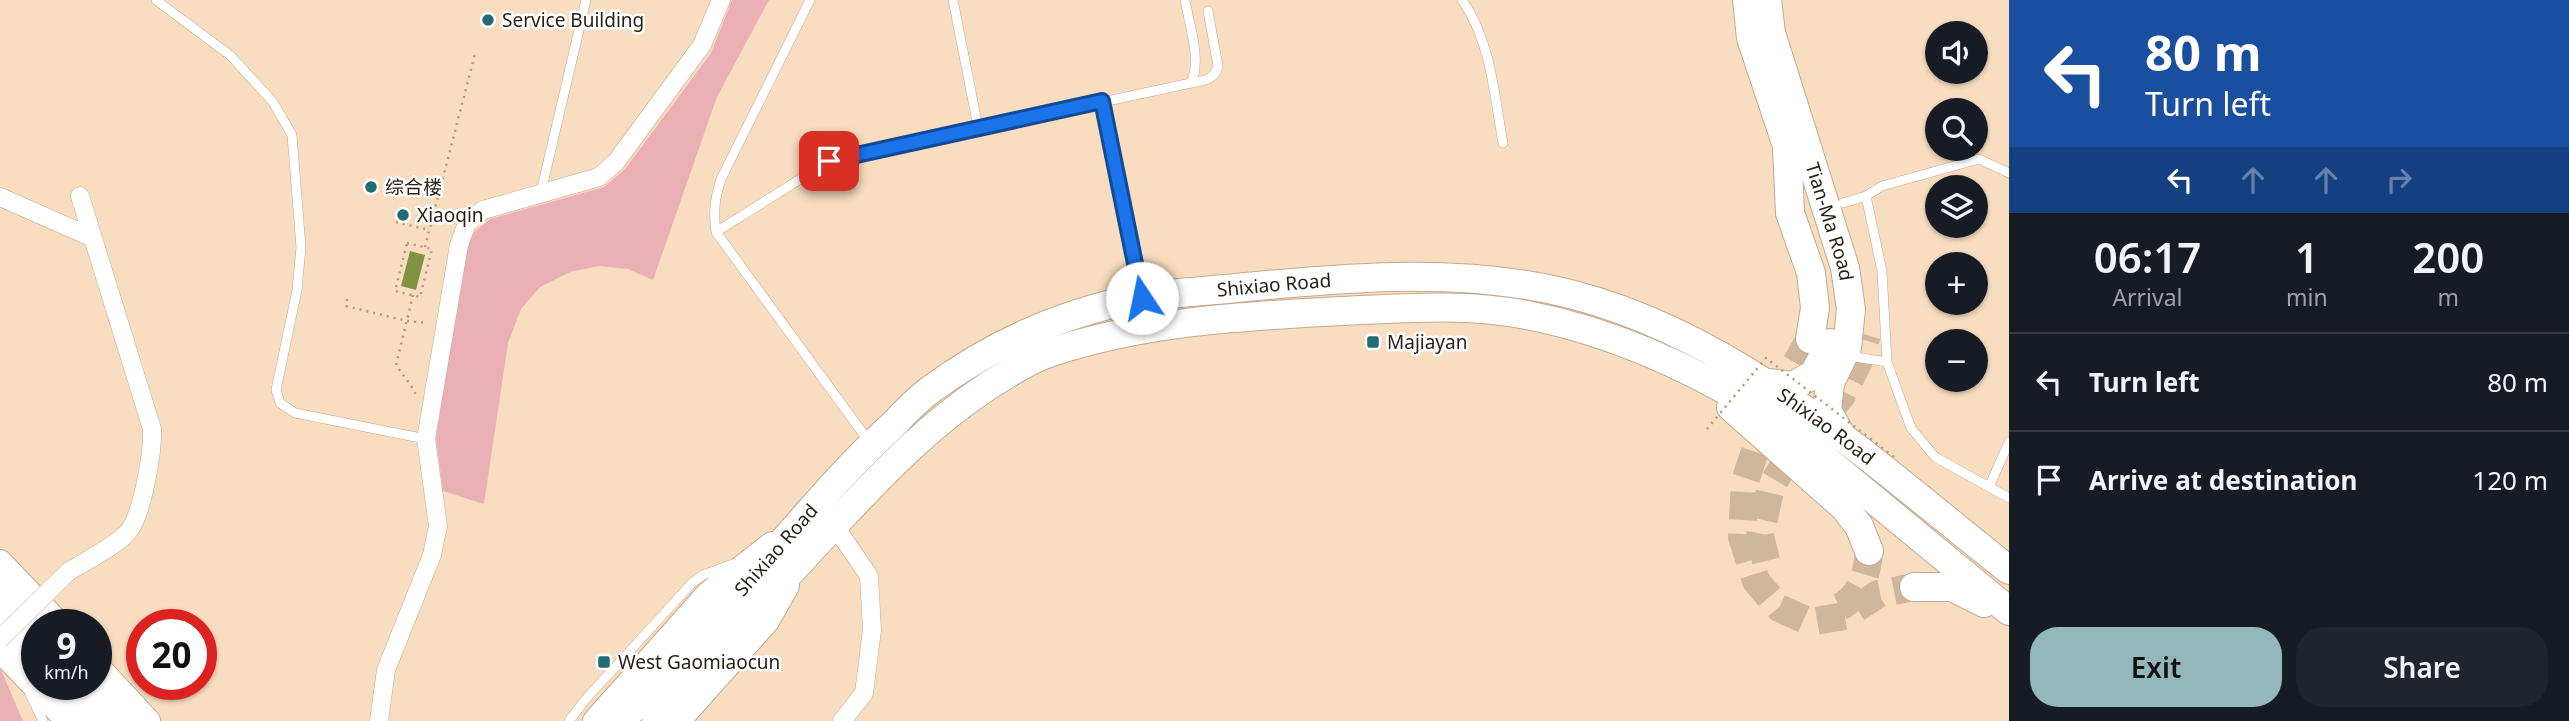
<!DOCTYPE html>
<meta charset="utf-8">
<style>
body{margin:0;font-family:"Noto Sans","Noto Sans SC",sans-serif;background:#20242c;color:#f1f3f6;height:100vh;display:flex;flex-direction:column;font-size:26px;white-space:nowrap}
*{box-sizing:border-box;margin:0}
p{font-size:23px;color:#9ea1a6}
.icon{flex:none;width:38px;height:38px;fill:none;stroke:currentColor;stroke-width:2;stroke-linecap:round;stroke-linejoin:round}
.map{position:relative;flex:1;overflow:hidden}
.details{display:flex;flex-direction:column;background:#171b24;width:560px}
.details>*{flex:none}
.hud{background:#1a4fa0;color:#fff;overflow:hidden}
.controls{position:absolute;left:1925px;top:21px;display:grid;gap:14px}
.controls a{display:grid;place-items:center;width:63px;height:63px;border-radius:50%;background:#171b24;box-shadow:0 2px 5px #0004;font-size:35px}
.speed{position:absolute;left:21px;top:609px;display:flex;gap:14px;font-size:35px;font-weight:700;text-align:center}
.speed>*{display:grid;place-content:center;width:91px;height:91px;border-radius:50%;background:#171b24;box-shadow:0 2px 5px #0004;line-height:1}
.speed small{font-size:18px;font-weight:400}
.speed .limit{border:10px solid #d22;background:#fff;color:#111}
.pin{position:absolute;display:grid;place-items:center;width:60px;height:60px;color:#fff;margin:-30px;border-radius:14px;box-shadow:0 4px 10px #0006}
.me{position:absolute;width:77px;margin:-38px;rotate:349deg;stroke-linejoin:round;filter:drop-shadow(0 0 5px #0008)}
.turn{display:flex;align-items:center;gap:24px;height:147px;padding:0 21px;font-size:32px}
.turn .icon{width:91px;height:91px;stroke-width:2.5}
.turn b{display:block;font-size:49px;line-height:60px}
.lanes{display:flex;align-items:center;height:66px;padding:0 21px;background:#0003;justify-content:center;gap:35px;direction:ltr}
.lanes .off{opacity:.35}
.eta{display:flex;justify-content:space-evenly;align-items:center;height:119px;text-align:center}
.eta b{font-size:42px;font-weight:600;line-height:49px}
.button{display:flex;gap:14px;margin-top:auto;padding:14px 21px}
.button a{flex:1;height:80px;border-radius:28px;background:#93b7ba;color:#111;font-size:28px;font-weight:600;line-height:80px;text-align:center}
.button a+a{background:#20242c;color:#f1f3f6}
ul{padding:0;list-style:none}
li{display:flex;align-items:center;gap:21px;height:98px;padding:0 21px;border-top:2px solid #363941}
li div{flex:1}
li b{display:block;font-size:26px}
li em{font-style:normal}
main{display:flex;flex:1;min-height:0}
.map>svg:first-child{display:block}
.green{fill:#ebb0b5}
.water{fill:#819343}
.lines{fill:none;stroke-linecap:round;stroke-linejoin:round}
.primary-tunnel{stroke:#cfb79d;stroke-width:28;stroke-dasharray:28 14;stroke-linecap:butt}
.lane-casing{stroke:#c3a88d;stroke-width:10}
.street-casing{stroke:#c3a88d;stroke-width:19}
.secondary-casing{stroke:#c3a88d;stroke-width:26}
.primary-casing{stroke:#c3a88d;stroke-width:30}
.path{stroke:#af9983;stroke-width:2.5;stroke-dasharray:2 5;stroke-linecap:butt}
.lane{stroke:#fff;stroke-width:9}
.street{stroke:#fff;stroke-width:18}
.secondary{stroke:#fff;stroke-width:24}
.primary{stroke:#fff;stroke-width:28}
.street-bridge-casing{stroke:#c3a88d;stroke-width:19;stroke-linecap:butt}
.path-bridge{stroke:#af9983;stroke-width:2.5;stroke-dasharray:2 5;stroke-linecap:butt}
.street-bridge{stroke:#fff;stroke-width:18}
.route-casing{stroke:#114b97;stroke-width:18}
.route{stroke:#1a73e8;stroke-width:12}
.poi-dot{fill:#216d71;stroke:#fff;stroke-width:2.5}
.labels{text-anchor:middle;stroke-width:5;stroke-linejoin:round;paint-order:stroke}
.poi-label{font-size:19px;fill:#271d12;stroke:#fff;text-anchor:start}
.street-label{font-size:19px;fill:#271d12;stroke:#fff}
</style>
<main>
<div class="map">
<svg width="2009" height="721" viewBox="0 0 2009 721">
<rect width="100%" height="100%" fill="#f9ddc0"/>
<path class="green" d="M732 0H769L717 97 653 280 628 269 599 266 570 272 540 287 521 309 508 343 484 504 443 491 436 439 464 248 476 230 490 219 604 187 625 169 711 53Z
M0 670H1L23 721H0Z"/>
<path class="water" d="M410 251 425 255 416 290 401 286Z"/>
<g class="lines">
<path class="primary-tunnel" d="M1810 339 1769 410 1745 481 1742 537 1756 581 1779 608 1810 622 1845 616 1878 594 1914 587
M1766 561 1760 536 1771 487 1784 465 1842 395 1859 361 1867 335
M1840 607C1862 595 1867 574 1869 551"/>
<defs>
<path id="lane" d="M156 0 231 56 273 102 292 135 301 247 297 290 276 390 280 403 295 413 426 439
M953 0 978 127
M1462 0C1491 41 1494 94 1503 143
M1191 83C1204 80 1214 81 1218 66L1208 11
M1102 101 1142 295
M541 192 586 0
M1866 196 1882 271 1887 362 1911 428 1935 457 2009 498
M1843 203 1866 196 1882 186 1979 159 2009 173
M716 232C713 212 715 198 721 179L810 0
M1849 356 1887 362
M870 443 716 232 829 161 1191 83C1202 60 1189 24 1185 0
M1989 487 2009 442
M30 694 43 721
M569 721 585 700 692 583 703 575 733 564"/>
<path id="street" d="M0 197 91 237
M834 525 869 576 872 630 864 693 842 721
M68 572C85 561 113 548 127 533 142 518 153 452 152 429L80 196
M379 721 386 670 432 555 438 526 426 439 459 245 467 223 483 210 599 177 616 162 702 45 721 0"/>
<path id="secondary" d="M0 562 60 625
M0 650 68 721
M96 665 148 721
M595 721 708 594 772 544
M678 721 767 621 787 586"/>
<g id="primary">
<path d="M1747 0 1751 38 1790 155"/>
<path id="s1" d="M1767 0 1771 33 1845 268 1851 309 1847 348 1830 383 1827 410 1841 435"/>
<path d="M1787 147 1790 213 1811 273 1815 308 1810 339"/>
<path d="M1769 383 1793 386 1814 374 1830 343"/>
<path d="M1731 407 1844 507 1859 526 1869 551"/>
<path d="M1914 587H1952L1984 603"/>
<path d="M0 592 37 632"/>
<path d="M2 621 37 659"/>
<path d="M60 684 93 721"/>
<path d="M87 687 118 721"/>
<path id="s2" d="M621 721C675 662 729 604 781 544 817 503 853 461 894 424 905 412 917 400 930 390 994 343 1061 313 1139 298 1174 292 1211 291 1246 287 1353 277 1468 267 1574 295 1742 339 1876 465 2009 570"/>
<path d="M656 721C716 654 775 587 837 522 884 472 930 424 988 386 1006 375 1026 361 1046 354 1141 321 1244 316 1344 311 1404 308 1467 303 1527 315 1619 333 1707 375 1785 426L2009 611"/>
</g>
</defs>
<use href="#lane" class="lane-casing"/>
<use href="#street" class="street-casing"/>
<use href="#secondary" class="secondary-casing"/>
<use href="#primary" class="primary-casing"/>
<path class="path" d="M396 222 429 230
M407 243 432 249 420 297 395 291Z
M425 247 475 54
M413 295 396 365 414 390 416 396
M347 299 346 306 407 321 428 323"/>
<use href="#lane" class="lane"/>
<use href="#street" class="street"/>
<use href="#secondary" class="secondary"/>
<use href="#primary" class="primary"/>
<defs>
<path id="street-bridge" d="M0 639 68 572"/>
</defs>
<use href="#street-bridge" class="street-bridge-casing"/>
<path class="path-bridge" d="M1707 429 1766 358 1894 457"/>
<use href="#street-bridge" class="street-bridge"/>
</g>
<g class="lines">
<defs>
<path id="route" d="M829 161 1102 101 1142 298"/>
</defs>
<use href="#route" class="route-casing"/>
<use href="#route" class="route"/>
</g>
<g class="poi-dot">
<circle cx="488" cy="20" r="7"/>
<circle cx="371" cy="187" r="7"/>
<circle cx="403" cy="215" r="7"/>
<rect x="1366" y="335" width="14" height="14" rx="3.5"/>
<rect x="597" y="655" width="14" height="14" rx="3.5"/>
</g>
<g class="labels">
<g class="poi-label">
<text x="502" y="27">Service Building</text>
<text x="385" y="194">综合楼</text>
<text x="417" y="222">Xiaoqin</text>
<text x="1387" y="349">Majiayan</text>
<text x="618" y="669">West Gaomiaocun</text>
</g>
<g class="street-label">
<text dy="7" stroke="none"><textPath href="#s1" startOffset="231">Tian-Ma Road</textPath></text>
<text dy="7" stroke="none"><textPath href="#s2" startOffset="819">Shixiao Road</textPath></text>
<text dy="7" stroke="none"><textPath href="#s2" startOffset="1407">Shixiao Road</textPath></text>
<text dy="7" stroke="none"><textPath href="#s2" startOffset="231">Shixiao Road</textPath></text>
</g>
</g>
</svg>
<div class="controls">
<a><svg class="icon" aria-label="sound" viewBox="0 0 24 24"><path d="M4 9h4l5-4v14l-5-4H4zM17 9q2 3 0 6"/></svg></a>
<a><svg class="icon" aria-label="search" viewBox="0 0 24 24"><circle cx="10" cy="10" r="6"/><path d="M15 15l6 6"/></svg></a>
<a><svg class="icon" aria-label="layers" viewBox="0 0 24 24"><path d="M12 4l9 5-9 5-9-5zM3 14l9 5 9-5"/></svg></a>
<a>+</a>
<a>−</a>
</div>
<div class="speed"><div>9<small>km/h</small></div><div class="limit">20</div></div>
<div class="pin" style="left:829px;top:161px;background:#d93025"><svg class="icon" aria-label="arrive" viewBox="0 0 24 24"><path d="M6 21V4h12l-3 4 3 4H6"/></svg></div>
<svg class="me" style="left:1142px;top:298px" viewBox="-20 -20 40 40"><circle r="19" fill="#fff"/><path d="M0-13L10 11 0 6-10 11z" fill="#1a73e8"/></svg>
</div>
<section class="details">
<div class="hud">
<div class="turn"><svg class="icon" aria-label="left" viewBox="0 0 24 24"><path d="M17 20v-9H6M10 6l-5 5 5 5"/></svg><div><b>80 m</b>Turn left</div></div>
<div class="lanes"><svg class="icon" aria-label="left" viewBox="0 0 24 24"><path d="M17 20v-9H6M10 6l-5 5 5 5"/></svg><svg class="icon off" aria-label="ahead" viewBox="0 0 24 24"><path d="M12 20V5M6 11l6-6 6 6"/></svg><svg class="icon off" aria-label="ahead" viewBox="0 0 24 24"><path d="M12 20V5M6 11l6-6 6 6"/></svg><svg class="icon off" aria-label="right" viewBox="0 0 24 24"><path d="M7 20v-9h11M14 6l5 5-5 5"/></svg></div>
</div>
<div class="eta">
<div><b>06:17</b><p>Arrival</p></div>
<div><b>1</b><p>min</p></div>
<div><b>200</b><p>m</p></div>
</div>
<ul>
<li><svg class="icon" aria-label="left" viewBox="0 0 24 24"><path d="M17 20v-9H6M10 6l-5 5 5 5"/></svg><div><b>Turn left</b></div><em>80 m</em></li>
<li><svg class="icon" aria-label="arrive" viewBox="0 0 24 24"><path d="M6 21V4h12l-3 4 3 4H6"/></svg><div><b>Arrive at destination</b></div><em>120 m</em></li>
</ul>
<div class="button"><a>Exit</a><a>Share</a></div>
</section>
</main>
